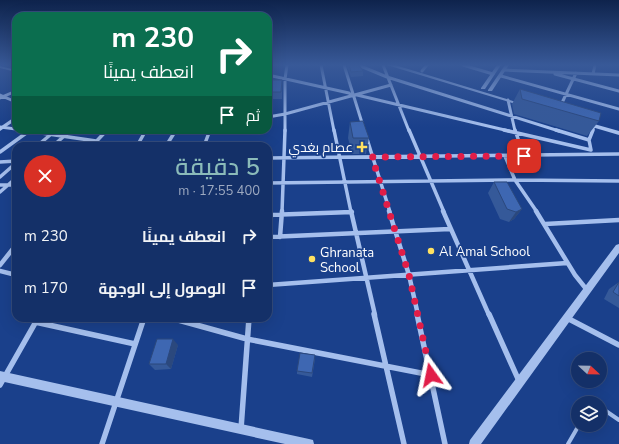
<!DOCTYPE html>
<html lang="ar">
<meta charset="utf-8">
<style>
body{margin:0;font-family:"Nunito Sans",Cairo,sans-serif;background:#1d386e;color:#f1f3f6;direction:rtl;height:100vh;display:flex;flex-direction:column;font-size:15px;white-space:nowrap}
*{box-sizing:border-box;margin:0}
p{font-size:13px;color:#9da9c0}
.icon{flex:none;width:22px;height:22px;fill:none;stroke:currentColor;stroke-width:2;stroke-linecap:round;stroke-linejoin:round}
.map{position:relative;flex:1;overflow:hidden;direction:ltr}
.drawer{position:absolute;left:12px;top:142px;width:260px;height:180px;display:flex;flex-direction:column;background:#143068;border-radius:12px;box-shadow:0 4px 16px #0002,0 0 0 1px #334b7c;direction:rtl}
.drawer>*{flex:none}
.top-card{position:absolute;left:12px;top:12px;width:260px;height:122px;border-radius:12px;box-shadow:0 4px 16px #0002,0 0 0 1px #334b7c;direction:rtl;background:#0b6e4f;color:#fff;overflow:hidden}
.needle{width:26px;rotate:112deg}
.buttons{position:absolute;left:571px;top:352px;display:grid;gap:8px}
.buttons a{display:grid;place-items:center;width:36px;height:36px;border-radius:50%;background:#143068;box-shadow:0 4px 16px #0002,0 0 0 1px #334b7c;font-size:20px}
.pin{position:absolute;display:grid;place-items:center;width:34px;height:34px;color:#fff;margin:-17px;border-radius:8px;box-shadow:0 2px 6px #0006}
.me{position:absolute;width:44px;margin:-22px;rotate:348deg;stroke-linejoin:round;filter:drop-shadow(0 0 3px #0008)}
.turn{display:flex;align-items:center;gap:14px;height:84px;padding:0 12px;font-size:18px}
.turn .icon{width:52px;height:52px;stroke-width:2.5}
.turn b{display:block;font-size:28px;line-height:34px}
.then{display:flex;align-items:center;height:38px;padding:0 12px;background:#0003;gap:8px;font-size:15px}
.round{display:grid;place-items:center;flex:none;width:42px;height:42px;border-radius:21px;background:#1d386e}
.summary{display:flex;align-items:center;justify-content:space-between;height:68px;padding:0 12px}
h1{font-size:24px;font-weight:600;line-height:30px;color:#8bbbb9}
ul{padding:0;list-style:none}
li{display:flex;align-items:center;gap:12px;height:52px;padding:0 12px}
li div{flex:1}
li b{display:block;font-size:15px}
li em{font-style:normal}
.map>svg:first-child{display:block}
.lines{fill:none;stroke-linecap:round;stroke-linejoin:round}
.service{stroke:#a5bfed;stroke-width:4}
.minor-far3{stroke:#a5bfed;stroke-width:3}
.minor-far2{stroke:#a5bfed;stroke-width:3.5}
.minor-far1{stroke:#a5bfed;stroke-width:4.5}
.minor{stroke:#a5bfed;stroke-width:5.5}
.tertiary{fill:#a5bfed;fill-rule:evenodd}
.wall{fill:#355999}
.shaded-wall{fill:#2b487d}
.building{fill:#3e67b2;stroke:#2b487d}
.route{stroke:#e11d48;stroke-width:7;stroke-dasharray:0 12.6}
.poi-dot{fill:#ffe161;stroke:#1a408b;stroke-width:1.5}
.labels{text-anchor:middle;stroke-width:3.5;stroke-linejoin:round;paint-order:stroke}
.poi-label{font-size:13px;fill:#fff;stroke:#1a408b;text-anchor:start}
</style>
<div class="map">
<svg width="619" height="444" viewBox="0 0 619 444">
<rect width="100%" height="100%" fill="#1a408b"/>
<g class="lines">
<path class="service" d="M591 403H593
M600 407 619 420
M568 444 579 425"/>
<path class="minor-far3" d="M321 65 334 131
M344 65 363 126
M358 65 387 77 559 131
M383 65 409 131
M463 65 493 74
M505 70 619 75
M422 71 427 65
M555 74 619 91
M593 74 595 65
M268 75 349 93 352 96
M501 76 619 109
M0 95 16 102
M357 95 509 131
M0 98 16 91
M508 100 515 131
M561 105 576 73
M268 117 285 114 391 85
M0 127 16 129
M21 130 25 131
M131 130 135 131
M285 131V79L287 65
M592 131 594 126"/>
<path class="minor-far2" d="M21 130 96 141
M131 130 145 132
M334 130 351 212
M409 130 444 212
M504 130 591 150
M515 130 524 156
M556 130 589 140
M367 139 390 212
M37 146 56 130
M53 146 63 137
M92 146 107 130
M137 146 146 130
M166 146 176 130
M204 146 210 130
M591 150 589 140 593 130
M0 152 29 131
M505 156 515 180 537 212
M268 158 619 154
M0 162 16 161
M0 177 16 163
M268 183 515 180 619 181
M0 185H16
M0 192 16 178
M282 212 285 130
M344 212H352"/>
<path class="minor-far1" d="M351 211 375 315
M389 211 409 275 418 315
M443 211 489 315
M536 211 575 275 587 290
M268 215 352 212
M545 224 619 220
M268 237 450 229
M280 237 282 211
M0 265 16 245
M0 271 16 275
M268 285 567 263"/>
<path class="minor" d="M374 314 404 444
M417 314 445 444
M489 314 519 381
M171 318 247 339 431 375
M567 318 619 345
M35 322 135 344
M0 385 38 318
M241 429 249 318
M102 444 144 318"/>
<path class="tertiary" d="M12 65H16V67Z
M387 65H395L523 104 519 105Z
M497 65H501L485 89H481V88Z
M505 65H509L492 91H488V90Z
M0 66 16 70V72L0 68Z
M16 116V120L0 131V127Z
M587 122 619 131V135L585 125 584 124Z
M619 244V253L481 444H469L470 440 616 245Z
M0 371 309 439 313 440 314 444H285L0 381Z"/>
</g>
<path class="wall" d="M346 65H359L363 71V76L351 77Z
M282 87V99H270L269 92Z
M520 89 599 121 587 136 514 114 512 104Z
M350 122 369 138 366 154H352L348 138Z
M252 130H262V132H252Z
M494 182 522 209 514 219 509 222 500 219 488 193Z
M619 282V308L604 299 609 289Z
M178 345 171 369 155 370 149 364Z
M315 359 312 377 297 374V371Z"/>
<path class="shaded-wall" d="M522 209 514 219 509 222 516 212Z
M173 339 178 345 171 369 166 364Z"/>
<path class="building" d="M349 65H359L363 71 351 72Z
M270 80H282L281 92H269Z
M520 89 601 113 599 121 522 99Z
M363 121 369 138H353L350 122Z
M494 182H507L522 209 516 212 507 209Z
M619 282V296L613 292Z
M157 339H173L166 364H149Z
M300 353 315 355 312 373 297 371Z"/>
<linearGradient id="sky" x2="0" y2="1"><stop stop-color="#0e234c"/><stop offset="0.51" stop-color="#385998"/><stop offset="1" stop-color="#385998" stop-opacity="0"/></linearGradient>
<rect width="619" height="127" fill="url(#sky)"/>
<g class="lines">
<path class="route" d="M431 375 409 275 372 157 524 156"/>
</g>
<g class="poi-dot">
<path d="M360 141h4v4h4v4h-4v4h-4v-4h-4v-4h4z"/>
<circle cx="431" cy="251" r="4"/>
<circle cx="312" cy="259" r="4"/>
</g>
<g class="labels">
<g class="poi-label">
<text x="353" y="152" text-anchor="end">عصام بغدي</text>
<text x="439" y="256">Al Amal School</text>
<text x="320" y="257">Ghranata<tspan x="320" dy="15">School</tspan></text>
</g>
</g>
</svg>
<div class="buttons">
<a><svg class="needle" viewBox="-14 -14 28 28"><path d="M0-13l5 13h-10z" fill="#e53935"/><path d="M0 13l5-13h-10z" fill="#9da9c0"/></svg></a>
<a><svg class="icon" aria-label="layers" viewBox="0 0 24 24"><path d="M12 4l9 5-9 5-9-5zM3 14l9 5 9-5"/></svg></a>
</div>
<div class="pin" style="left:524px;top:156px;background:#d93025"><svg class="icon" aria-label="arrive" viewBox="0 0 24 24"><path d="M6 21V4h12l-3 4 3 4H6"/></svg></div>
<svg class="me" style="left:431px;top:375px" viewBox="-20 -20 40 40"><path d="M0-17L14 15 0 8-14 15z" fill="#e11d48" stroke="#fff" stroke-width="4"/></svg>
<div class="top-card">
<div class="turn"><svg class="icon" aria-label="right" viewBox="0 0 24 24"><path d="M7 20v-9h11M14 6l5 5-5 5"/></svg><div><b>230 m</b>انعطف يمينًا</div></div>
<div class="then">ثم<svg class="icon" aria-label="arrive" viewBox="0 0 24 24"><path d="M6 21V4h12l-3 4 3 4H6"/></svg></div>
</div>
<section class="drawer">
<div class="summary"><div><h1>5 دقيقة</h1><p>400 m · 17:55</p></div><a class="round" style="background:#d93025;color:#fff"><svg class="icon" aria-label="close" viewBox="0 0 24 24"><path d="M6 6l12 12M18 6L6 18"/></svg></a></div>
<ul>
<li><svg class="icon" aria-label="right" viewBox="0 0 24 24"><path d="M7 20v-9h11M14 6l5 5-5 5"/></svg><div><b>انعطف يمينًا</b></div><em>230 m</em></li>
<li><svg class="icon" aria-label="arrive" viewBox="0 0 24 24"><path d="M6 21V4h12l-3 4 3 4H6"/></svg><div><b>الوصول إلى الوجهة</b></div><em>170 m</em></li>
</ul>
</section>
</div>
